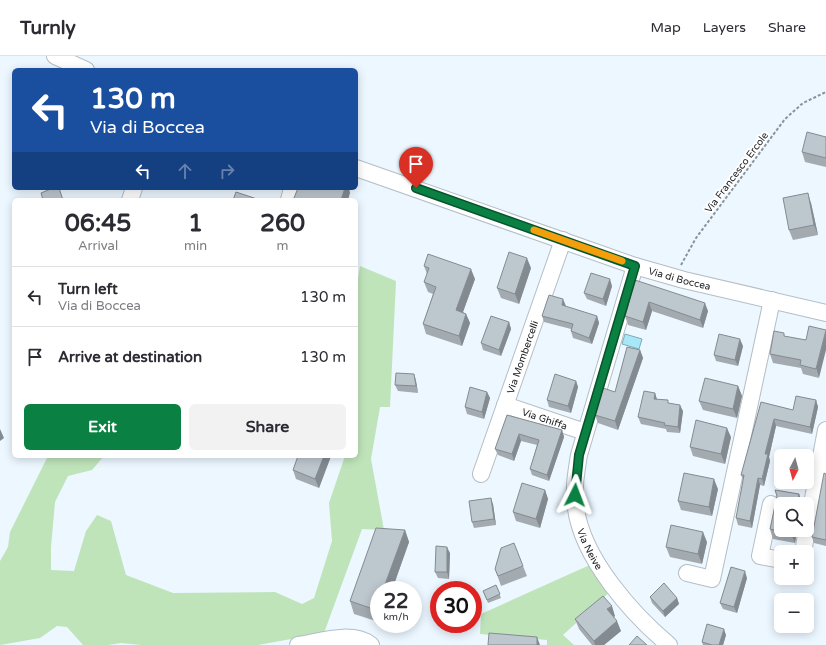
<!DOCTYPE html>
<meta charset="utf-8">
<style>
body{margin:0;font-family:"Varela Round",sans-serif;background:#f2f2f3;color:#2b2b33;height:100vh;display:flex;flex-direction:column;font-size:15px;white-space:nowrap}
*{box-sizing:border-box;margin:0}
p{font-size:13px;color:#7c7c81}
.icon{flex:none;width:22px;height:22px;fill:none;stroke:currentColor;stroke-width:2;stroke-linecap:round;stroke-linejoin:round}
.map{position:relative;flex:1;overflow:hidden}
.side{position:absolute;left:12px;top:142px;width:346px;height:260px;display:flex;flex-direction:column;background:#fff;border-radius:6px;box-shadow:0 2px 10px #0003}
.side>*{flex:none}
.guide{position:absolute;left:12px;top:12px;width:346px;height:122px;border-radius:6px;box-shadow:0 2px 10px #0003;background:#1a4fa0;color:#fff;overflow:hidden}
.needle{width:26px;rotate:186deg}
.buttons{position:absolute;left:774px;top:393px;display:grid;gap:8px}
.buttons a{display:grid;place-items:center;width:40px;height:40px;border-radius:6px;background:#fff;box-shadow:0 2px 10px #0003;font-size:20px}
.speed{position:absolute;left:370px;top:525px;display:flex;gap:8px;font-size:20px;font-weight:700;text-align:center}
.speed>*{display:grid;place-content:center;width:52px;height:52px;border-radius:50%;background:#fff;box-shadow:0 2px 10px #0003;line-height:1}
.speed small{font-size:10px;font-weight:400}
.speed .limit{border:6px solid #d22;background:#fff;color:#111}
.pin{position:absolute;display:grid;place-items:center;width:34px;height:34px;color:#fff;margin:-41px -17px;border-radius:50% 50% 50% 0;rotate:-45deg;box-shadow:0 0 4px #0007}
.pin .icon{rotate:45deg}
.me{position:absolute;width:44px;margin:-22px;rotate:3deg;stroke-linejoin:round;filter:drop-shadow(0 0 3px #0008)}
.turn{display:flex;align-items:center;gap:14px;height:84px;padding:0 12px;font-size:18px}
.turn .icon{width:52px;height:52px;stroke-width:2.5}
.turn b{display:block;font-size:28px;line-height:34px}
.lanes{display:flex;align-items:center;height:38px;padding:0 12px;background:#0003;justify-content:center;gap:20px;direction:ltr}
.lanes .off{opacity:.35}
.eta{display:flex;justify-content:space-evenly;align-items:center;height:68px;text-align:center}
.eta b{font-size:24px;font-weight:800;line-height:28px}
.button{display:flex;gap:8px;margin-top:auto;padding:8px 12px}
.button a{flex:1;height:46px;border-radius:6px;background:#0b8043;color:#fff;font-size:16px;font-weight:800;line-height:46px;text-align:center}
.button a+a{background:#f2f2f3;color:#2b2b33}
ul{padding:0;list-style:none}
li{display:flex;align-items:center;gap:12px;height:60px;padding:0 12px;border-top:1px solid #e1e1e2}
li div{flex:1}
li b{display:block;font-size:15px}
li em{font-style:normal}
header{display:flex;align-items:center;gap:24px;box-sizing:border-box;height:56px;padding:0 20px;background:#fff;border-bottom:1px solid #e1e1e2}
header strong{font-size:19px}
nav{display:flex;gap:22px;margin-inline-start:auto;font-size:14px}
.map>svg:first-child{display:block}
.green{fill:#bfe4ba}
.water{fill:#a8e7f8;stroke:#7daab7}
.lines{fill:none;stroke-linecap:round;stroke-linejoin:round}
.minor-casing{stroke:#b4bec5;stroke-width:18}
.path{stroke:#8b9298;stroke-width:2;stroke-dasharray:3 2;stroke-linecap:butt}
.minor{stroke:#fff;stroke-width:16}
.wall{fill:#a3abb1}
.shaded-wall{fill:#848b90}
.building{fill:#bdc7ce;stroke:#848b90}
.route-casing{stroke:#07532c;stroke-width:10}
.route{stroke:#0b8043;stroke-width:7}
.slow{stroke:#f59e0b;stroke-width:7}
.labels{text-anchor:middle;stroke-width:4;stroke-linejoin:round;paint-order:stroke}
.street-label{font-size:10px;fill:#1a1d20;stroke:#fff}
</style>
<header>
<strong>Turnly</strong>
<nav><a>Map</a><a>Layers</a><a>Share</a></nav>
</header>
<div class="map">
<svg width="826" height="589" viewBox="0 0 826 589">
<rect width="100%" height="100%" fill="#ecf7ff"/>
<path class="green" d="M360 210 396 225 390 351H380L371 403 384 474 362 473 324 577 258 589H141L121 587 108 589H83L67 571 57 570 40 582 0 589V505L8 491 10 476 48 400H104L92 414 68 420 55 446 51 491V514L74 515 86 475 97 459 111 465 126 519 173 537 275 536 302 548 314 542 332 485 329 447 345 400H356V234Z
M592 508 611 535 563 579 574 589H547V584L480 578 481 558Z"/>
<path class="water" d="M625 278 642 283 639 293 622 288Z"/>
<g class="lines">
<defs>
<g id="minor">
<path d="M55 0 86 14"/>
<path id="s1" d="M356 112 635 210 684 224 826 257"/>
<path d="M130 144 134 132"/>
<path d="M289 144 292 132"/>
<path id="s2" d="M635 210 579 399C576 417 573 435 576 453 583 503 632 558 669 589"/>
<path id="s3" d="M505 349 585 376"/>
<path id="s4" d="M481 418 563 184"/>
<path d="M771 448 760 500 781 504"/>
<path d="M807 474 826 374"/>
<path d="M803 496 807 474"/>
<path d="M687 517 712 523 772 244"/>
<path d="M298 589C319 586 352 574 371 589"/>
</g>
</defs>
<use href="#minor" class="minor-casing"/>
<path class="path" d="M681 209 696 182 785 63 803 47 826 36"/>
<use href="#minor" class="minor"/>
</g>
<path class="wall" d="M826 81V111L805 106 802 96Z
M811 147 818 179 793 184 789 174Z
M424 210 475 223 463 256 466 258 470 267 462 290 426 278 423 268 433 238 428 236 424 226 427 218Z
M531 212 519 248 501 242 497 232Z
M635 224 708 255 703 272 652 255 646 274 628 269 625 260Z
M612 230 606 250 587 243 584 237Z
M542 260H597L599 267 592 288 573 282 571 275V273L544 266Z
M509 266 511 273 501 300 483 294 481 287Z
M786 281 806 284 819 322 803 318 801 312 773 307 770 298Z
M743 290 738 310 716 305 714 299Z
M640 294 643 302 618 374 598 367 595 359 615 336Z
M414 318 416 325 418 337 398 335 395 329Z
M576 325 578 331 571 357 549 351 547 344Z
M738 330 742 340 737 362 703 354 699 345Z
M487 336 490 342 484 363 467 358 465 351Z
M655 337 657 343 669 347 683 355 680 377 667 376 666 373 641 368 638 361Z
M816 344 818 351 812 378 776 370 769 401 770 405 764 430 760 429 752 472 738 469 736 462 743 424 741 419 761 346 793 354Z
M507 359 562 374 564 381 549 425 532 419 530 413 537 389 521 385 514 405 498 399 495 393Z
M731 381 725 408 693 400 690 391Z
M331 400 319 432 296 423 293 414Z
M826 418V490L814 487 812 481Z
M718 433 712 460 681 454 678 445Z
M545 434 548 443 540 472 516 465 513 456Z
M775 434 799 438 802 448H781V474H797L795 487 773 483 770 473 777 440Z
M493 448 496 469 474 472 472 466Z
M405 474 409 486 392 534H379V566L354 558 350 545Z
M707 486 702 508 670 501 666 491Z
M450 497 449 523 438 522 435 516Z
M523 510 527 520 501 530 495 513Z
M747 522 737 557 723 553 720 547Z
M496 529 501 542 488 547 483 535Z
M650 541 677 542 679 548 665 561 652 547Z
M615 560 614 561 621 575 604 589H592L579 573 575 563Z
M726 579 723 589H703L702 586Z"/>
<path class="shaded-wall" d="M345 132H349L350 137 348 144H341Z
M808 137 811 147 818 179 814 169Z
M527 202 531 212 519 248 515 238Z
M471 213 475 223 460 264 456 254Z
M610 223 612 230 606 250 603 243Z
M563 243 566 250 564 255 562 249Z
M649 246 652 255 646 274 643 266Z
M705 247 708 255 703 272 700 264Z
M466 258 470 267 462 290 459 280Z
M597 260 599 267 592 288 589 282Z
M509 266 511 273 501 300 499 294Z
M826 274V294L819 322 816 313Z
M740 283 743 290 738 310 735 304Z
M640 294 643 302 618 374 615 365Z
M414 318 416 325 418 337 416 330Z
M576 325 578 331 571 357 568 350Z
M738 330 742 340 737 362 733 353Z
M487 336 490 342 484 363 482 356Z
M655 337 657 344 654 343Z
M816 344 818 351 812 378 810 371Z
M680 349 683 355 680 377 678 371Z
M774 363 776 370 769 401 770 405 764 430 762 423 765 398Z
M727 372 731 381 725 408 721 398Z
M0 373 4 382 0 385Z
M562 374 564 381 549 425 547 419Z
M519 378 521 385 514 405 512 398Z
M324 400H331L319 432 315 423Z
M758 422 760 429 752 472 750 465Z
M714 423 718 433 712 460 709 451Z
M545 434 548 443 540 472 536 463Z
M799 438 802 448H797Z
M491 442 493 448 496 469 494 463Z
M405 474 409 486 392 534H383Z
M792 474H797L795 487 791 478Z
M703 476 707 486 702 508 698 498Z
M447 491 450 497 449 523 447 516Z
M745 515 747 522 737 557 734 551Z
M677 542 679 548 665 561 663 555Z
M379 545V562L376 554Z
M612 550 615 560 611 563 607 553Z
M617 565 621 575 604 589H595L594 585Z
M724 573 726 579 723 589H719Z
M537 581 540 589H537Z"/>
<path class="building" d="M807 76 826 81V102L802 96Z
M53 132H59L63 144H43L41 137Z
M298 132H345L341 144H299L294 142Z
M236 136 257 143V144H233Z
M808 137 814 169 789 174 783 142Z
M509 196 527 202 515 238 497 232Z
M428 198 471 213 456 254 466 258 459 280 423 268 436 231 424 226 429 212 424 210Z
M591 217 610 223 603 243 584 237Z
M635 224 705 247 700 264 649 246 643 266 625 260Z
M549 239 563 243 562 249 597 260 589 282 571 275 573 268 542 260Z
M491 260 509 266 499 294 481 287Z
M809 270 826 274 816 313 800 309 801 304 770 298 774 275 784 277V280L806 284Z
M719 278 740 283 735 304 714 299Z
M627 291 640 294 615 365 595 359 603 332 615 336Z
M396 317 414 318 416 330 395 329Z
M555 318 576 325 568 350 547 344Z
M705 322 738 330 733 353 699 345Z
M470 331 487 336 482 356 465 351Z
M644 335 655 337 654 343 668 344V347L680 349 678 371 664 369 665 367 638 361Z
M796 340 816 344 810 371 774 363 765 398H768L762 423 758 422 750 465 736 462 744 419H741L761 346 793 354Z
M507 359 562 374 547 419 530 413 539 384 519 378 512 398 495 393Z
M696 364 727 372 721 398 690 391Z
M298 400H324L315 423 293 414Z
M684 417 714 423 709 451 678 445Z
M824 417 826 418V484L812 481Z
M522 427 545 434 536 463 513 456Z
M775 434 799 438 797 448H781V474H792L791 478 770 473 777 440Z
M491 442 494 463 472 466 469 445Z
M671 469 703 476 698 498 666 491Z
M376 472 405 474 383 534H379V545L376 554 350 545Z
M514 487 523 510 498 520 495 513 501 492Z
M436 490 447 491V516H435Z
M731 511 745 515 734 551 720 547Z
M664 527 677 542 663 555 650 541Z
M496 529 500 538 487 544 483 535Z
M603 540 612 550 607 553 617 565 594 585 575 563Z
M707 568 724 573 719 589H712L702 586Z
M489 577 537 581V589H488Z
M637 580 647 589H629Z"/>
<g class="lines">
<defs>
<path id="route" d="M416 132 635 210 579 399 575 439"/>
</defs>
<use href="#route" class="route-casing"/>
<use href="#route" class="route"/>
<path class="slow" d="M534 174 622 205"/>
</g>
<g class="labels">
<g class="street-label">
<text transform="translate(736 116) rotate(-53)" y="4">Via Francesco Ercole</text>
<text dy="4" stroke="none"><textPath href="#s1" startOffset="342">Via di Boccea</textPath></text>
<text dy="4" stroke="none"><textPath href="#s4" startOffset="124">Via Mombercelli</textPath></text>
<text dy="4" stroke="none"><textPath href="#s3" startOffset="42">Via Ghiffa</textPath></text>
<text dy="4" stroke="none"><textPath href="#s2" startOffset="294">Via Neive</textPath></text>
</g>
</g>
</svg>
<div class="buttons">
<a><svg class="needle" viewBox="-14 -14 28 28"><path d="M0-13l5 13h-10z" fill="#e53935"/><path d="M0 13l5-13h-10z" fill="#7c7c81"/></svg></a>
<a><svg class="icon" aria-label="search" viewBox="0 0 24 24"><circle cx="10" cy="10" r="6"/><path d="M15 15l6 6"/></svg></a>
<a>+</a>
<a>−</a>
</div>
<div class="speed"><div>22<small>km/h</small></div><div class="limit">30</div></div>
<div class="pin" style="left:416px;top:132px;background:#d93025"><svg class="icon" aria-label="arrive" viewBox="0 0 24 24"><path d="M6 21V4h12l-3 4 3 4H6"/></svg></div>
<svg class="me" style="left:575px;top:439px" viewBox="-20 -20 40 40"><path d="M0-17L14 15 0 8-14 15z" fill="#0b8043" stroke="#fff" stroke-width="4"/></svg>
<div class="guide">
<div class="turn"><svg class="icon" aria-label="left" viewBox="0 0 24 24"><path d="M17 20v-9H6M10 6l-5 5 5 5"/></svg><div><b>130 m</b>Via di Boccea</div></div>
<div class="lanes"><svg class="icon" aria-label="left" viewBox="0 0 24 24"><path d="M17 20v-9H6M10 6l-5 5 5 5"/></svg><svg class="icon off" aria-label="ahead" viewBox="0 0 24 24"><path d="M12 20V5M6 11l6-6 6 6"/></svg><svg class="icon off" aria-label="right" viewBox="0 0 24 24"><path d="M7 20v-9h11M14 6l5 5-5 5"/></svg></div>
</div>
<section class="side">
<div class="eta">
<div><b>06:45</b><p>Arrival</p></div>
<div><b>1</b><p>min</p></div>
<div><b>260</b><p>m</p></div>
</div>
<ul>
<li><svg class="icon" aria-label="left" viewBox="0 0 24 24"><path d="M17 20v-9H6M10 6l-5 5 5 5"/></svg><div><b>Turn left</b><p>Via di Boccea</p></div><em>130 m</em></li>
<li><svg class="icon" aria-label="arrive" viewBox="0 0 24 24"><path d="M6 21V4h12l-3 4 3 4H6"/></svg><div><b>Arrive at destination</b></div><em>130 m</em></li>
</ul>
<div class="button"><a>Exit</a><a>Share</a></div>
</section>
</div>
